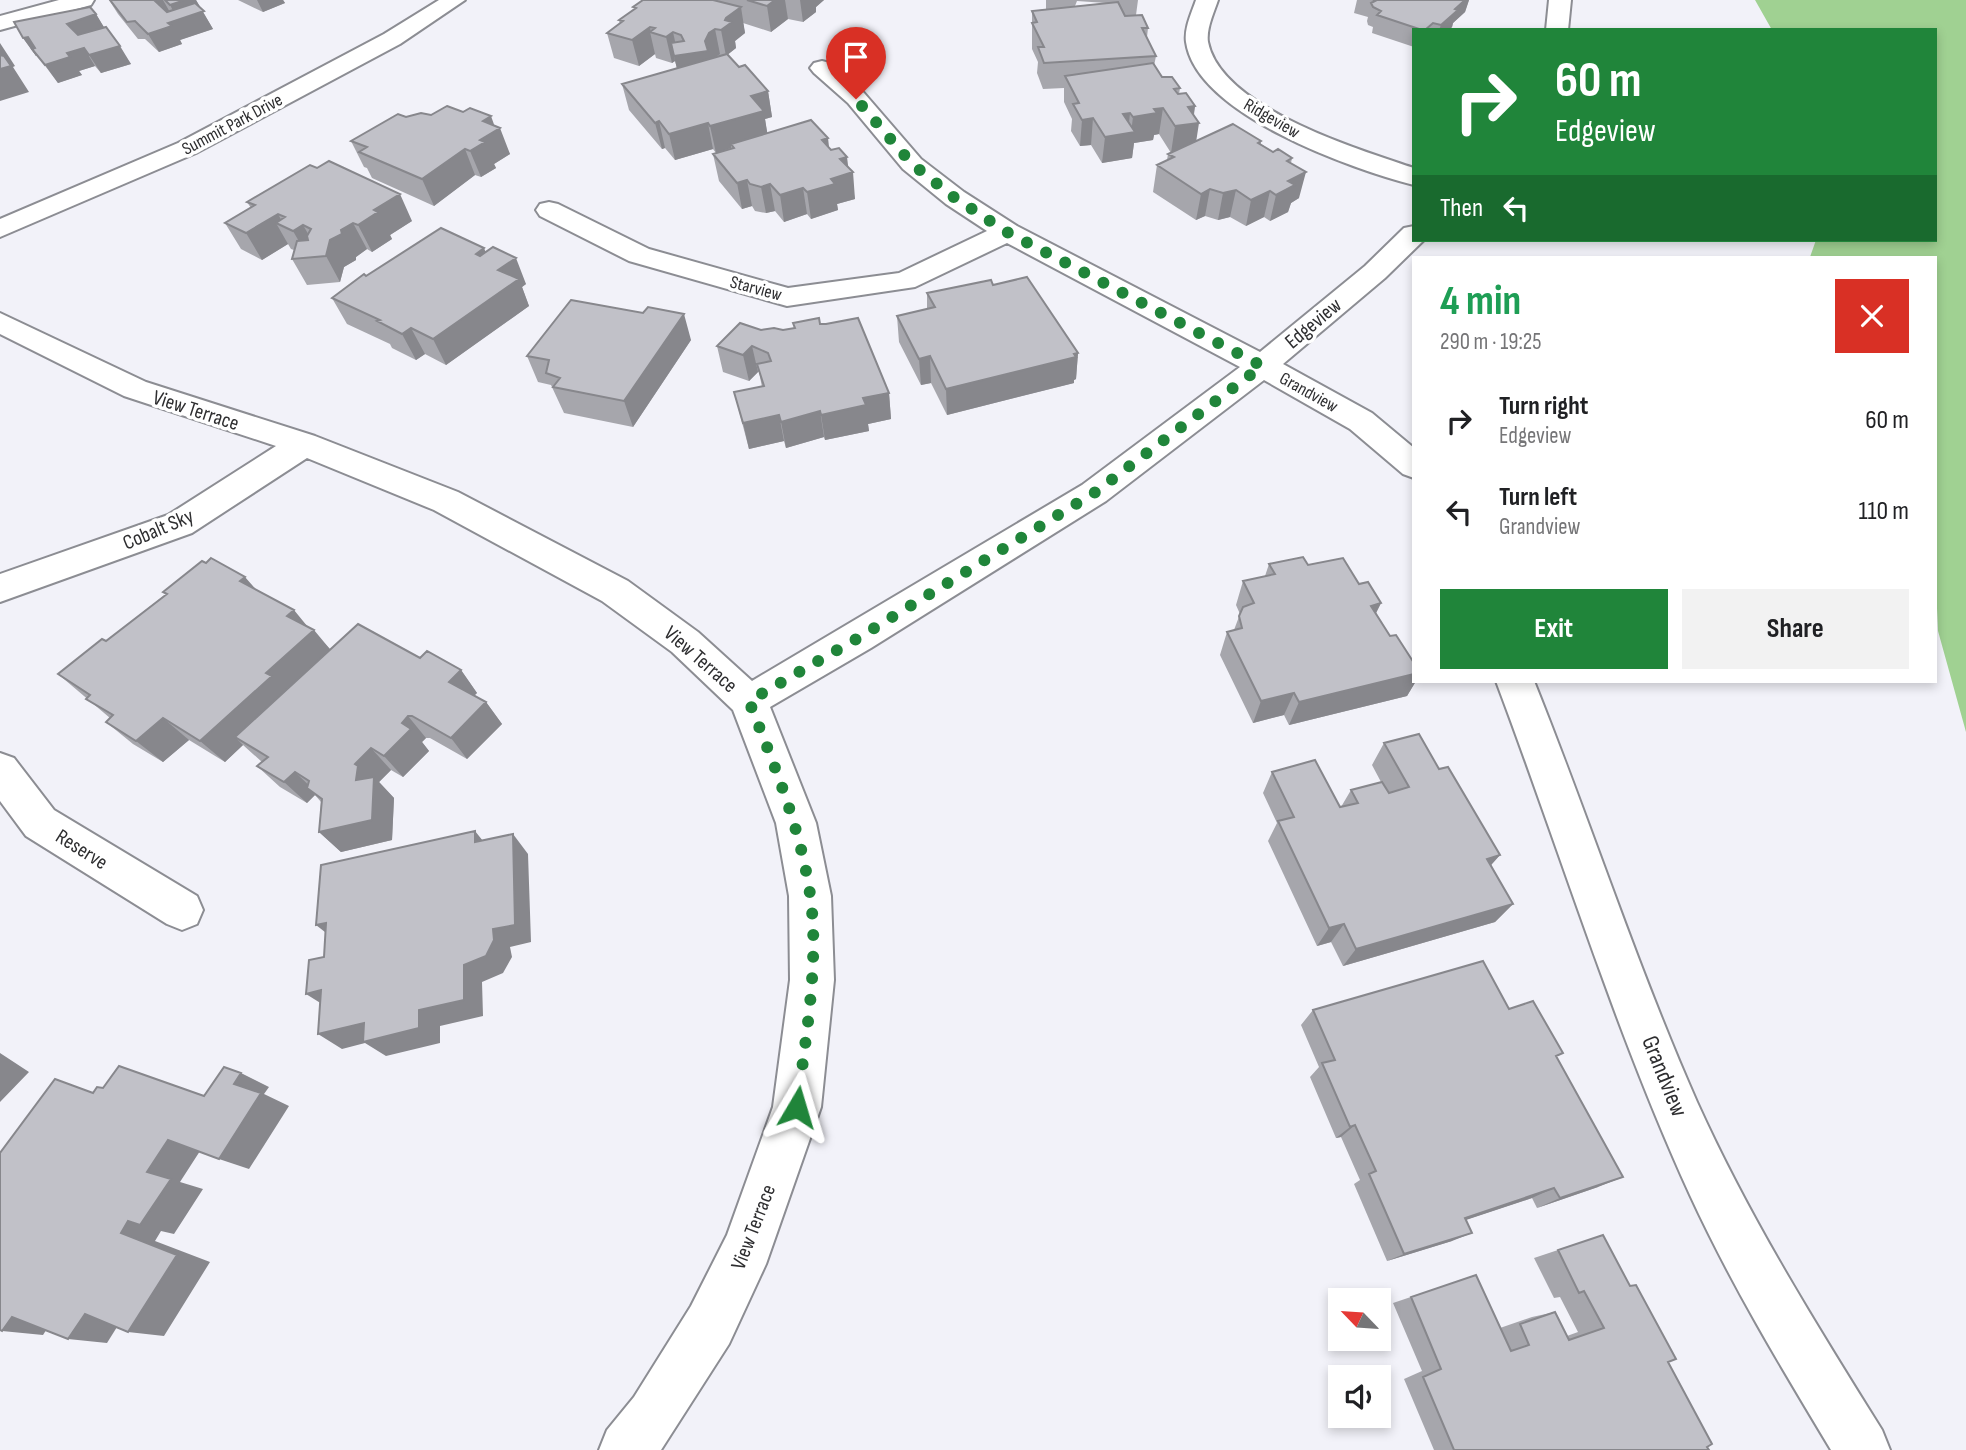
<!DOCTYPE html>
<meta charset="utf-8">
<style>
body{margin:0;font-family:"Sofia Sans Condensed",sans-serif;background:#f2f2f2;color:#202124;height:100vh;display:flex;flex-direction:column;font-size:26px;white-space:nowrap}
*{box-sizing:border-box;margin:0}
p{font-size:23px;color:#757577}
.icon{flex:none;width:38px;height:38px;fill:none;stroke:currentColor;stroke-width:2;stroke-linecap:round;stroke-linejoin:round}
.map{position:relative;flex:1;overflow:hidden}
.side{position:absolute;left:1412px;top:256px;width:525px;height:427px;display:flex;flex-direction:column;background:#fff;border-radius:0px;box-shadow:0 4px 10px #0003}
.side>*{flex:none}
.guide{position:absolute;left:1412px;top:28px;width:525px;height:214px;border-radius:0px;box-shadow:0 4px 10px #0003;background:#20853a;color:#fff;overflow:hidden}
.needle{width:46px;rotate:295deg}
.fabs{position:absolute;left:1328px;top:1288px;display:grid;gap:14px}
.fabs a{display:grid;place-items:center;width:63px;height:63px;border-radius:0px;background:#fff;box-shadow:0 4px 10px #0003;font-size:35px}
.pin{position:absolute;display:grid;place-items:center;width:60px;height:60px;color:#fff;margin:-72px -30px;border-radius:50% 50% 50% 0;rotate:-45deg;box-shadow:0 0 7px #0007}
.pin .icon{rotate:45deg}
.me{position:absolute;width:77px;margin:-38px;rotate:7deg;stroke-linejoin:round;filter:drop-shadow(0 0 5px #0008)}
.turn{display:flex;align-items:center;gap:24px;height:147px;padding:0 28px;font-size:32px}
.turn .icon{width:91px;height:91px;stroke-width:2.5}
.turn b{display:block;font-size:49px;line-height:60px}
.then{display:flex;align-items:center;height:66px;padding:0 28px;background:#0003;gap:14px;font-size:26px}
.round{display:grid;place-items:center;flex:none;width:74px;height:74px;border-radius:0px;background:#f2f2f2}
.head{display:flex;align-items:center;justify-content:space-between;height:119px;padding:0 28px}
h1{font-size:42px;font-weight:700;line-height:52px;color:#1e9e55}
.primary-button{display:flex;gap:14px;margin-top:auto;padding:14px 28px}
.primary-button a{flex:1;height:80px;border-radius:0px;background:#20853a;color:#fff;font-size:28px;font-weight:700;line-height:80px;text-align:center}
.primary-button a+a{background:#f2f2f2;color:#202124}
ul{padding:0;list-style:none}
li{display:flex;align-items:center;gap:21px;height:91px;padding:0 28px}
li div{flex:1}
li b{display:block;font-size:26px}
li em{font-style:normal}
.map>svg:first-child{display:block}
.green{fill:#a0d192}
.lines{fill:none;stroke-linecap:round;stroke-linejoin:round}
.street-casing{stroke:#8c8d93;stroke-width:4}
.secondary-casing{stroke:#8c8d93;stroke-width:4}
.street{fill:#fff;fill-rule:evenodd}
.secondary{fill:#fff;fill-rule:evenodd}
.wall{fill:#a6a6ac;fill-rule:evenodd}
.shaded-wall{fill:#87878c}
.building{fill:#c1c1c8;stroke:#87878c;stroke-width:2}
.route{stroke:#20853a;stroke-width:12;stroke-dasharray:0 21.6}
.labels{text-anchor:middle;stroke-width:7;stroke-linejoin:round;paint-order:stroke}
.far-street-label{font-size:18px;fill:#2e2e30;stroke:#fff}
.street-label{font-size:21px;fill:#2e2e30;stroke:#fff}
.near-street-label{font-size:24px;fill:#2e2e30;stroke:#fff}
</style>
<div class="map">
<svg width="1966" height="1450" viewBox="0 0 1966 1450">
<rect width="100%" height="100%" fill="#f2f2f9"/>
<path class="green" d="M1755 0H1966V732L1938 631 1936 586V257H1810L1816 240H1936V30H1772Z"/>
<g class="lines">
<defs>
<path id="street" d="M59 0H94L91 5 0 30V16Z
M1196 0H1218C1214 12 1206 29 1208 42 1221 108 1358 149 1414 168V185C1351 169 1196 114 1186 42 1184 28 1192 12 1196 0Z
M1549 0H1571L1568 30H1546Z
M822 61 830 63 864 93 921 159 964 192 1017 226 1260 352 1365 266 1404 228 1414 226V240H1424L1385 278 1283 364 1372 413 1414 448V478L1403 474 1350 429 1264 380 1106 501 871 648 770 707 816 823 831 896 834 980 821 1107 766 1264 729 1344 661 1450H599L607 1430 634 1397 691 1306 727 1235 773 1107 790 980 789 896 776 823 733 710 672 652 602 601 434 510 307 458 192 533 0 602V574L168 515 276 446 124 396 0 334V313L146 382 315 436 458 492 628 581 698 632 752 681 1082 485 1240 367 1007 243 915 287 787 306 629 261 540 216 536 210 540 204 549 202 558 204 649 249 788 288 899 273 987 231 946 204 903 169 848 103 814 73 810 68 814 63Z
M1496 681H1534C1590 820 1636 964 1697 1102 1749 1217 1815 1323 1882 1430L1890 1450H1831C1781 1367 1731 1284 1690 1195 1614 1029 1561 853 1496 681Z
M0 753 14 758 54 810 197 896 203 910 197 924 182 930 167 924 26 836 0 801Z"/>
<path id="secondary" d="M439 0H465L400 44 196 153 0 237V219L178 143 384 34Z"/>
</defs>
<use href="#street" class="street-casing"/>
<use href="#secondary" class="secondary-casing"/>
<use href="#street" class="street"/>
<use href="#secondary" class="secondary"/>
</g>
<path class="wall" d="M109 0H196L213 29 180 40 182 44 159 52 145 39H138L118 14Z
M238 0H283L285 3 263 12Z
M643 0H824L816 7V12L803 22 788 19 771 32 743 23 745 33 735 41 736 48 727 55 739 67 768 91 772 117 765 119 767 133 829 147 848 168 855 199 837 204 838 210 811 219 807 214 784 222 775 211 766 213 755 211 752 206 742 209 719 181 713 154 731 148 716 153 713 149 675 160 665 148 662 149 629 110 622 84 677 68 675 61 672 63 656 58 655 54 639 66 614 58 607 33 620 24 619 20 634 9 633 7Z
M1046 0H1138L1136 15 1148 28 1147 37 1156 56 1154 66 1162 77 1180 88 1179 94 1195 106 1194 115 1196 141H1261V144L1273 152 1292 158 1291 163 1299 198 1291 203 1288 212 1270 221 1264 217 1246 226 1230 217 1218 220 1205 216 1196 220 1153 192 1157 165 1167 160 1168 154 1171 153 1159 134 1154 135 1153 140 1134 143 1132 158 1102 163 1091 145 1080 146 1071 131 1072 119 1064 102V88L1043 89 1037 73 1038 62 1032 49V11L1046 9ZM1077 1 1106 3 1075 6Z
M1357 0H1469L1465 12 1453 23 1452 27 1449 30H1414V47L1372 33 1373 27 1368 25 1367 21 1368 17 1354 13Z
M96 14 104 28 131 64 101 73 95 66 79 71 82 75 58 83 37 55 36 56 23 38Z
M431 115 494 125 510 154 494 164 496 168 481 177 475 175 434 206 372 178 367 168 364 167 351 141Z
M247 202 412 221 390 235 392 239 372 252 367 249 356 257V260L344 267 340 282 307 285 292 259 294 250 291 249 288 244 262 260 241 249 225 223 251 208Z
M486 252 526 284 522 287 529 306 446 365 425 354 416 360 392 348 390 344 347 324 332 298 366 276Z
M993 285 1078 353 1076 379 1074 380V383L947 415 931 383 921 385 899 342 897 316 927 309V293Z
M643 313 691 340 633 427 564 413 551 385 538 382 527 356Z
M793 323 820 324 889 393 891 419 868 424 869 431 825 440 824 437 786 448 784 441 749 449 734 392 762 387 759 372H758L749 381 723 372 717 346 761 330H783L794 328Z
M1269 564 1308 565 1359 584 1381 603 1376 613 1414 681H1416L1407 696 1289 725 1284 715 1253 723 1220 655 1227 632 1234 630 1240 614 1236 605 1243 581 1265 576Z
M256 589 308 627 330 649 420 658 461 670 477 693 474 695 486 702 502 724 467 759 430 738H426L422 742 429 751 403 777 391 770 379 782 394 798 392 840 341 852 319 832 321 802 315 795 307 803 280 787 257 766 262 762 243 745 225 762 189 740 163 762 133 744 106 722 110 718 58 674 106 641 166 594 163 592Z
M1384 743 1439 769 1500 855 1491 865 1513 904 1495 922 1343 966 1331 942 1317 946 1268 841 1277 823 1263 793 1272 772 1341 807 1351 790 1381 782 1372 765Z
M1509 1009 1556 1057 1598 1187 1537 1208 1532 1198 1465 1220 1452 1241 1387 1261 1354 1184 1360 1180 1341 1137 1336 1138 1310 1077 1319 1067 1301 1025 1313 1010Z
M1603 1235 1668 1362 1709 1450H1434L1404 1379 1422 1371 1393 1303 1476 1275 1500 1328 1532 1317 1555 1312 1567 1336 1578 1332 1560 1297 1554 1298 1534 1258Z"/>
<path class="shaded-wall" d="M153 0H163L171 14 163 16Z
M185 0H196L213 29 180 40 182 44 159 52 148 34 168 23 178 20 170 5Z
M257 0H283L285 3 263 12Z
M775 0H785L788 19 771 32 767 6Z
M800 0H824L816 7V12L803 22Z
M1465 0H1469L1465 12 1453 23 1452 27 1449 30H1439L1441 25Z
M741 7 745 33 735 41 736 48 726 56 721 30 726 18Z
M96 14 107 32 79 42 67 24Z
M650 27 651 33 650 32 655 54 639 66 632 40Z
M715 29 720 54 680 82 671 43 675 61 672 63 666 37 673 32 678 55 705 41 709 33Z
M28 37 40 55 32 49 37 55 36 56 23 38Z
M0 43 15 66 13 67 29 92 0 101Z
M120 46 131 64 101 73 89 55Z
M84 48 95 66 79 71 82 75 58 83 45 65 67 53Z
M768 91 772 117 765 119 768 137 731 144V148L716 153 710 126 751 96Z
M1195 106 1192 124 1199 123 1195 149 1171 153 1175 126 1188 107Z
M1163 108 1159 134 1154 135 1153 140 1134 143 1132 158 1102 163 1105 137 1123 114 1130 113 1128 133H1131L1133 117 1154 109Z
M491 116 496 130 500 128 510 154 494 164 496 168 481 177 470 151 480 140 483 121Z
M1093 118 1091 145 1080 146 1082 120Z
M659 121 665 148 662 149 655 123Z
M708 123 713 149 675 160 669 134Z
M828 138 831 164 822 140Z
M465 149 475 175 434 206 422 179Z
M847 157 849 173 853 172 855 199 837 204 838 210 811 219 807 192 831 179 840 159Z
M1306 172 1299 198 1291 203 1288 212 1270 221 1276 195 1288 181Z
M747 180 752 206 742 209 737 183Z
M770 184 775 211 766 213 761 187Z
M803 188 807 214 784 222 780 195Z
M1210 189 1205 216 1196 220 1201 194Z
M1236 190 1230 217 1218 220 1223 193Z
M1270 191 1264 217 1246 226 1251 200Z
M400 194 412 221 390 235 392 239 372 252 358 225 374 210Z
M278 214 285 227 276 223 288 244 262 260 246 233Z
M353 223 367 249 356 257V260L344 267 340 282 326 256 330 240 341 230Z
M303 225 318 251 308 257 293 231Z
M484 248 495 274 476 254Z
M516 258 526 284 522 287 529 306 446 365 433 339 498 270Z
M684 314 691 340 633 427 624 401Z
M411 328 425 354 416 360 402 334Z
M752 346 758 372 749 381 743 355Z
M1078 353 1076 379 1074 380V383L947 415 946 389Z
M930 356 931 383 921 385 919 359Z
M889 393 891 419 868 424 869 431 825 440 821 415 863 398Z
M820 411 824 437 786 448 781 422Z
M779 415 784 441 749 449 743 423Z
M245 577 266 601 240 581Z
M1381 603 1369 627 1371 606Z
M294 610 312 632 314 630 334 654 235 737 243 745 225 762 200 741 266 673 287 616Z
M461 670 477 693 465 705 449 682Z
M1414 674V681H1416L1407 696 1289 725 1299 702Z
M1294 693 1284 715 1253 723 1261 701Z
M486 702 502 724 467 759 451 738Z
M408 716 426 738 422 742 429 751 403 777 384 756 402 723Z
M163 718 189 740 163 762 136 741Z
M371 748 391 770 379 782 394 798 392 840 341 852 319 832 356 780 355 764Z
M295 772 317 793 307 788 315 795 307 803 284 782Z
M475 831 491 851 475 842Z
M513 834 528 854 531 942 510 947 512 957 503 973 482 982 483 1016 440 1026V1043L386 1056 365 1043 342 1049 318 1034 464 965 493 929Z
M1500 855 1483 874 1487 859Z
M1513 904 1495 922 1343 966 1356 949Z
M326 923 339 943 316 925Z
M1344 924 1331 942 1317 946 1329 928Z
M321 990 330 1009 306 994Z
M0 1053 29 1072 0 1102Z
M241 1073 269 1087 264 1094 289 1106 249 1169 219 1159 234 1084Z
M1355 1125 1341 1137 1336 1138 1350 1127Z
M168 1140 200 1151 180 1182 203 1189 174 1234 161 1231 155 1241 210 1262 164 1336 128 1332 121 1233 147 1172Z
M1623 1177 1598 1187 1537 1208 1560 1198Z
M1554 1188 1532 1198 1445 1227 1465 1218Z
M1472 1233 1452 1241 1387 1261 1404 1254Z
M85 1314 122 1319 107 1343 68 1339Z
M12 1317 52 1321 43 1335 2 1331Z"/>
<path class="building" d="M110 0H154L167 12 195 3 204 11 168 23 172 26 148 34 135 21 127 22Z
M165 0H185L170 5Z
M643 0H713L741 7 726 18 725 20 732 22 721 30 715 29 709 33 705 41 708 51 674 56 671 43 684 41 681 35 673 32 666 37 650 32 655 28 650 27 632 40 607 33 623 21 619 20 636 8 633 7Z
M747 0H775L767 6Z
M1373 0H1465L1455 9 1458 10 1441 25 1433 23 1425 30H1422L1377 15 1381 11 1373 7 1371 3 1375 1Z
M1118 2 1125 16 1142 15 1148 28H1142L1156 56 1044 63 1038 47H1044L1032 23 1037 22 1032 11Z
M90 7 96 14 67 24 78 35 106 27 120 46 89 55 84 48 67 53 70 57 45 65 32 49 35 48 28 37 23 38 14 22Z
M727 54 739 67 745 65 768 91 751 96 764 111 710 126 708 123 669 134 659 121 655 123 622 84Z
M0 55 4 56 11 66 0 69Z
M1153 63 1162 77H1172L1180 88 1174 89 1178 94 1186 93 1195 106 1188 107 1199 123 1175 126 1163 108 1154 109 1157 113 1133 117 1130 113 1123 114 1135 132 1105 137 1093 118 1082 120 1073 104 1079 103 1065 76Z
M447 106 463 112 470 108 491 116 483 121 500 128 480 140 485 142 470 151 465 149 422 179 359 152 367 147 351 141 398 114 406 117 421 113 431 115Z
M811 120 828 138 822 140 831 150 839 148 847 157 840 159 853 172 831 179 835 184 807 192 803 188 780 195 770 184 761 187 750 184 747 180 737 183 713 154 734 148 731 144Z
M1233 124 1261 141 1258 143 1273 152 1278 149 1292 158 1287 161 1306 172 1288 181 1295 185 1276 195 1270 191 1251 200 1236 190 1223 193 1210 189 1201 194 1157 165 1174 157 1168 154Z
M329 161 400 194 374 210 378 212 358 225 353 223 341 230 342 234 330 240 326 256 292 259 297 241 308 240 307 236 311 229 303 225 293 231 276 223 285 217 278 214 246 233 225 223 255 205 247 202 310 165 317 168Z
M441 228 484 248 476 254 480 256 493 247 516 258 498 270 519 279 433 339 411 328 402 334 377 321 380 320 332 298 364 274 366 276Z
M1027 277 1078 353 1074 354 1076 357 946 389 930 356 919 359 897 316 935 307 927 293 991 280 993 285Z
M571 300 643 313 648 307 684 314 624 401 553 387 560 378 546 373 549 360 527 356Z
M819 318 820 324H826L858 318 889 393 863 398 866 405 821 415 820 411 781 422 779 415 743 423 734 392 764 386 757 364 771 361 768 353 752 346 743 355 717 346 740 323 761 330 774 328 783 330 795 328 793 323Z
M1303 557 1308 565 1343 558 1359 584 1368 582 1381 603 1371 606 1390 636 1396 635 1414 663V674L1299 702 1294 693 1261 701 1227 632 1242 628 1239 616 1243 607 1254 603 1243 581 1275 574 1269 564Z
M211 558 245 577 240 581 294 610 287 616 314 630 266 673 272 676 200 741 163 718 136 741 106 722 113 715 86 699 90 695 58 674 102 639 106 641 167 594 163 592 202 561 206 563Z
M358 624 420 658 427 651 461 670 449 682 486 702 451 738 412 716H408L402 723 411 729 384 756 371 748 355 764 358 766 356 780 374 777 372 820 319 832 322 799 307 788 309 781 295 772 284 782 257 766 268 757 235 737Z
M1419 734 1439 769 1448 767 1500 855 1487 859 1513 904 1356 949 1344 924 1329 928 1278 821 1294 817 1272 772 1315 760 1340 807 1358 803 1351 790 1382 782 1389 793 1409 787 1384 743Z
M475 831V842L513 834 515 925 493 929 494 940 486 956 464 965V1000L419 1010V1028L363 1042 364 1023 318 1034 321 990 306 994 309 960 324 957 326 923 316 925 321 865Z
M1483 961 1509 1009 1533 1001 1563 1053 1556 1056 1623 1177 1560 1198 1554 1188 1465 1218 1472 1233 1404 1254 1369 1174 1376 1171 1355 1125 1350 1127 1322 1063 1335 1060 1313 1010Z
M119 1066 204 1096 224 1067 241 1073 234 1084 261 1093 219 1159 168 1140 147 1172 171 1179 140 1225 128 1221 121 1233 177 1255 128 1332 85 1314 68 1339 12 1317 2 1331 0 1330V1153L55 1079 93 1093 97 1087 103 1088Z
M1603 1235 1630 1286 1636 1285 1676 1359 1668 1362 1712 1444 1707 1447 1709 1450H1454L1423 1377 1441 1369 1411 1297 1476 1275 1511 1351 1529 1345 1520 1324 1555 1312 1569 1340 1604 1328 1584 1291 1579 1293 1558 1250Z"/>
<g class="lines">
<path class="route" d="M797 1107C805 1040 820 962 810 894 800 826 774 765 749 701L858 638 1094 493 1262 366 1007 232 955 198 912 164 856 99"/>
</g>
<g class="labels">
<g class="far-street-label">
<text transform="translate(1272 118) rotate(30)" y="6">Ridgeview</text>
<text transform="translate(232 124) rotate(-28)" y="6">Summit Park Drive</text>
<text transform="translate(756 288) rotate(15)" y="6">Starview</text>
<text transform="translate(1309 392) rotate(29)" y="6">Grandview</text>
</g>
<g class="street-label">
<text transform="translate(1313 323) rotate(-40)" y="7">Edgeview</text>
<text transform="translate(196 410) rotate(18)" y="7">View Terrace</text>
<text transform="translate(158 529) rotate(-23)" y="7">Cobalt Sky</text>
<text transform="translate(701 659) rotate(41)" y="7">View Terrace</text>
<text transform="translate(82 849) rotate(32)" y="7">Reserve</text>
<text transform="translate(753 1227) rotate(-69)" y="7">View Terrace</text>
</g>
<g class="near-street-label">
<text transform="translate(1665 1076) rotate(68)" y="8">Grandview</text>
</g>
</g>
</svg>
<div class="fabs">
<a><svg class="needle" viewBox="-14 -14 28 28"><path d="M0-13l5 13h-10z" fill="#e53935"/><path d="M0 13l5-13h-10z" fill="#757577"/></svg></a>
<a><svg class="icon" aria-label="sound" viewBox="0 0 24 24"><path d="M4 9h4l5-4v14l-5-4H4zM17 9q2 3 0 6"/></svg></a>
</div>
<div class="pin" style="left:856px;top:99px;background:#d93025"><svg class="icon" aria-label="arrive" viewBox="0 0 24 24"><path d="M6 21V4h12l-3 4 3 4H6"/></svg></div>
<svg class="me" style="left:797px;top:1107px" viewBox="-20 -20 40 40"><path d="M0-17L14 15 0 8-14 15z" fill="#20853a" stroke="#fff" stroke-width="4"/></svg>
<div class="guide">
<div class="turn"><svg class="icon" aria-label="right" viewBox="0 0 24 24"><path d="M7 20v-9h11M14 6l5 5-5 5"/></svg><div><b>60 m</b>Edgeview</div></div>
<div class="then">Then<svg class="icon" aria-label="left" viewBox="0 0 24 24"><path d="M17 20v-9H6M10 6l-5 5 5 5"/></svg></div>
</div>
<section class="side">
<div class="head"><div><h1>4 min</h1><p>290 m · 19:25</p></div><a class="round" style="background:#d93025;color:#fff"><svg class="icon" aria-label="close" viewBox="0 0 24 24"><path d="M6 6l12 12M18 6L6 18"/></svg></a></div>
<ul>
<li><svg class="icon" aria-label="right" viewBox="0 0 24 24"><path d="M7 20v-9h11M14 6l5 5-5 5"/></svg><div><b>Turn right</b><p>Edgeview</p></div><em>60 m</em></li>
<li><svg class="icon" aria-label="left" viewBox="0 0 24 24"><path d="M17 20v-9H6M10 6l-5 5 5 5"/></svg><div><b>Turn left</b><p>Grandview</p></div><em>110 m</em></li>
</ul>
<div class="primary-button"><a>Exit</a><a>Share</a></div>
</section>
</div>
